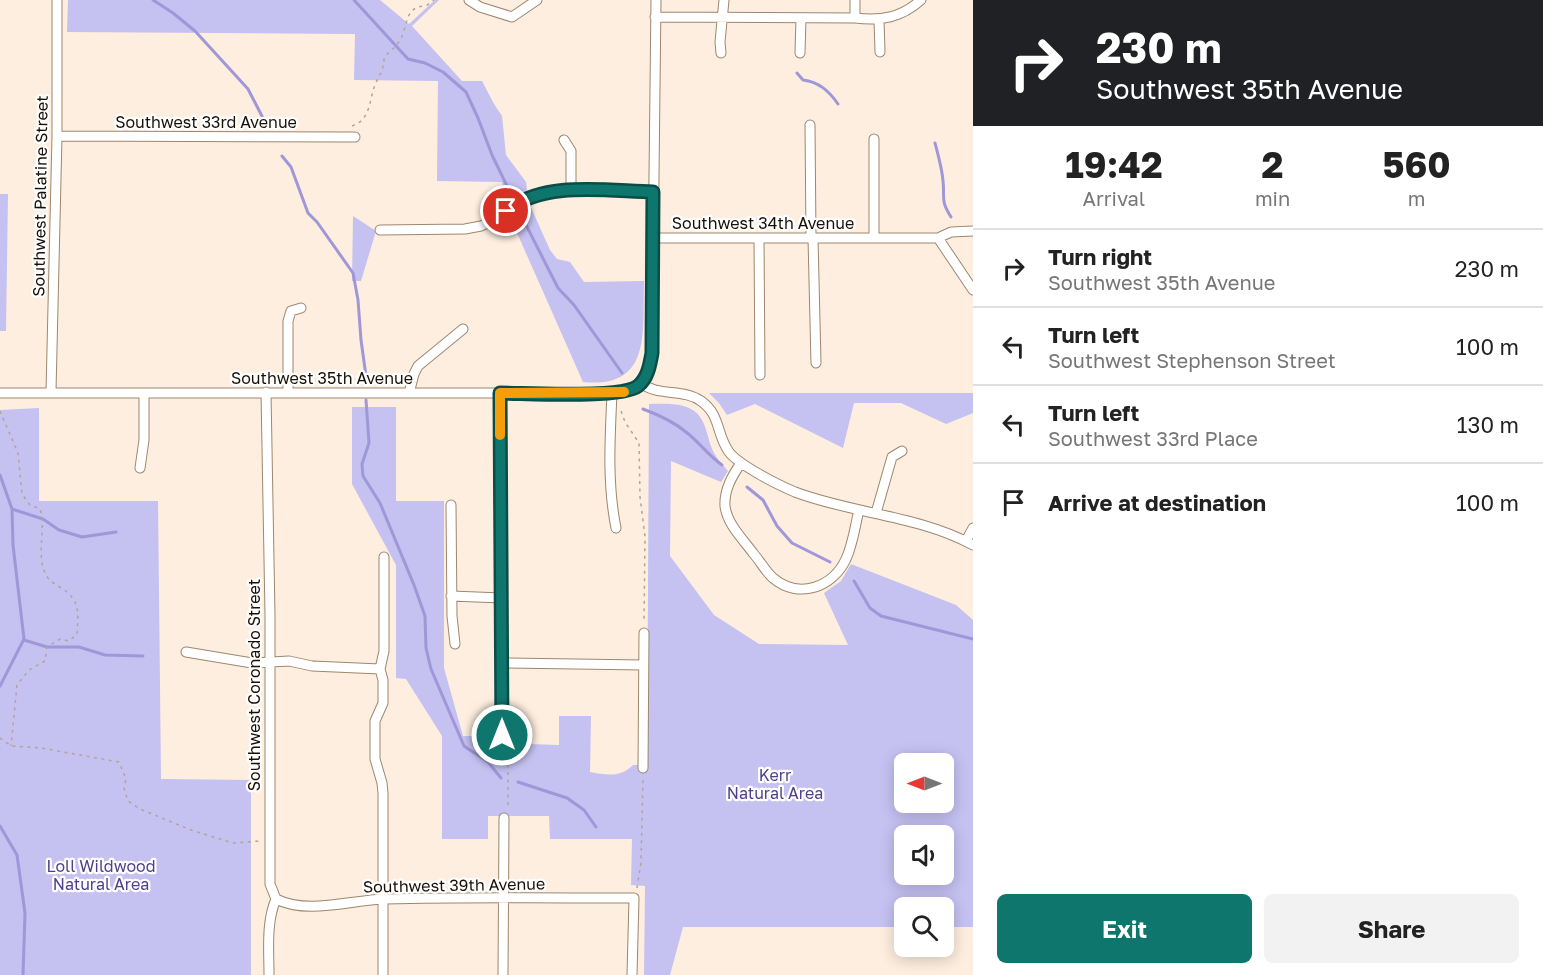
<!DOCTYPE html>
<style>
body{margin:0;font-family:"Golos Text",sans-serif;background:#f2f2f2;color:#222;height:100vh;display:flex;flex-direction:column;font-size:22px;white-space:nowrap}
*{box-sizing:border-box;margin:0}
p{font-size:20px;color:#767676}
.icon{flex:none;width:33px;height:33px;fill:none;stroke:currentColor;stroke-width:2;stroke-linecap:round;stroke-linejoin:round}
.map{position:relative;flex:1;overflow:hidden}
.panel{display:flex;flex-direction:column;background:#fff;width:570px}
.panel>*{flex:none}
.top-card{background:#202124;color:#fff;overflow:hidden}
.needle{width:39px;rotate:270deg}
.tools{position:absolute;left:894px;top:753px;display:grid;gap:12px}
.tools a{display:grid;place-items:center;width:60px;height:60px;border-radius:9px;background:#fff;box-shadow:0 3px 15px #0003;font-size:30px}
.pin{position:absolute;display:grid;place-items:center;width:51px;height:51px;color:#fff;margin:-26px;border:3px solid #fff;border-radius:50%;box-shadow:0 2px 6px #0007}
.me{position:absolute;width:66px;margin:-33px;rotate:0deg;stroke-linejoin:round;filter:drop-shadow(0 0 4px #0008)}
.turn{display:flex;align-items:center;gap:21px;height:126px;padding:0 24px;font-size:27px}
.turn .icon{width:78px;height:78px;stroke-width:2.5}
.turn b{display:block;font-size:42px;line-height:51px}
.eta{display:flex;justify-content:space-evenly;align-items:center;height:102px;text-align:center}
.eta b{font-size:36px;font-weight:700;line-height:42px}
.action{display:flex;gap:12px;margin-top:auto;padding:12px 24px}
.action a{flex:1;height:69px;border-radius:9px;background:#0f766e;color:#fff;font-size:24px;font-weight:700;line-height:69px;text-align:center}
.action a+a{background:#f2f2f2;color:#222}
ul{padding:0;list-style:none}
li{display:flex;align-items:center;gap:18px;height:78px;padding:0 24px;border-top:2px solid #e0e0e0}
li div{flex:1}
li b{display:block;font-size:22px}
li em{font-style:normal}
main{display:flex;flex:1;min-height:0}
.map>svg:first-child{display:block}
.green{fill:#c5c1f1;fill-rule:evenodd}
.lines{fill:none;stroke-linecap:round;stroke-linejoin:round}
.stream{stroke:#9f97d7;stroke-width:3}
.minor-casing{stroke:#9d876f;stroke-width:11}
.path{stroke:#b2a598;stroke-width:1.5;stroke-dasharray:3 4.5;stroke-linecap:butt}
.minor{stroke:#fff;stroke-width:9}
.route-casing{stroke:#0a4d48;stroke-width:15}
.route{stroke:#0f766e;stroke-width:10}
.slow{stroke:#f59e0b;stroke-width:10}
.labels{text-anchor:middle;stroke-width:4.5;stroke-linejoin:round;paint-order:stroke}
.street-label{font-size:16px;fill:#181007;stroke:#fefefe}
.park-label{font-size:16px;fill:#4f3f8c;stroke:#fefefe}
</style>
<main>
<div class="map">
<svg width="973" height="975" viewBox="0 0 973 975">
<rect width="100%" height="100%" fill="#fdeedf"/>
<path class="green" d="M68 0H380L409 24 435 0H439L412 26 462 81H482L494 104 502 116 506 155 526 182 527 190 506 202 502 182 437 181 438 81 354 80 355 34 67 32Z
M0 194H8L6 331H0Z
M529 203 550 250 557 259 570 262 584 282 644 281C642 331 653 389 583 382L510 217Z
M353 216 376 231 361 281H352Z
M709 393H973V413L946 424 901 403H854L843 448 755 404 727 415 719 403Z
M649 404C660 404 673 403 683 406 707 412 705 433 713 451 717 459 722 464 728 471L721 482 671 461 670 556 714 615 759 644 848 645 824 593 841 581 851 564 956 605 973 620V927H944V908H904V927H683L670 975H644L645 886 631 885 632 839H550L549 816H488V839H442V736L406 679 396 678V565L352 484V407H396V501H444V668L463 736H515L527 744 559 745V716H591L590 772C605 775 621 778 633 765H647ZM904 764H944V802H904ZM904 836H944V874H904Z
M39 408V501H158L161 779 251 780V975H0V410Z"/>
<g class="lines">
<path class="stream" d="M153 0 173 13 195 31 248 89 264 120
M354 0 408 59 425 63 443 72 466 92 478 118 492 155 509 190
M797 73 803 80C819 82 829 91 838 104
M935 143C938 155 942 168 943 181 945 198 940 200 951 217
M282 156 291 167 308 213 317 222 353 273 358 300 361 340 366 376
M524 221 558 288 574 305 622 373
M366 400 369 443 362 464 363 476 380 503 414 585 425 616 426 648 431 669 464 746 488 762 501 778
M643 409C659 415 673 421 686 432 699 442 708 455 722 465
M0 475 12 509 13 545 24 639 0 686
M747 487 763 500 777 526 792 543 830 562
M12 509 43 519 59 530 82 537 116 532
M854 581 870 608 881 616 973 639
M24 640 47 647H79L105 655 143 656
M518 782 567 798 584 810 596 827
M0 826 17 855 25 913 23 975"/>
<defs>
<path id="minor" d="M469 0 480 7 512 17 537 0
M855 0V18
M655 17 855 18C881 21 901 18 921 0
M879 20 880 52
M721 53 720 42 724 0
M800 53 801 18
M810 125 811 238
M57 136 355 137
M564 140 571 151V190
M380 230 465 229 481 226 496 219 519 200 549 191 653 192
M874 237V139
M652 238H938L951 232 973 231
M759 238 760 375
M813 238 816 363
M938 238 973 290
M641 383C658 397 683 388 701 401 721 415 716 434 729 452 739 465 778 485 795 492 853 514 917 515 973 545
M51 392 57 136V0
M266 392 270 615V884L276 899
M288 392V321L291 311 301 308
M0 393H612C641 391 648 381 652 353L656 0
M409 393 414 374 418 366 463 329
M500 393 502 735
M612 393C610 438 607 483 616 528
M741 463C732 476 724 490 725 506 727 524 743 539 753 553 760 561 766 572 773 578 799 600 833 587 846 559 853 544 855 526 859 510
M140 468 144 440V393
M451 505 452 616 455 644
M876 513 892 457 902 451
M966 541 973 528
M451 596 502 598
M186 652 252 663 289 661 312 666 380 669
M502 663 643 665
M643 768 644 633
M276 899C308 915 350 900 385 899 468 897 551 898 634 898L632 975
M269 975C269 950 266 922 276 899
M383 975V793L382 783 375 759V721L383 703V680L380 669 384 651V557
M503 975 504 818"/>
</defs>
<use href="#minor" class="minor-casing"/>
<path class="path" d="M352 126C371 120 369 100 375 85 379 75 384 70 384 58 388 52 394 49 398 43 409 30 402 6 426 6L434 0
M0 411 18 453 22 494 30 505 40 509C47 531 34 558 48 578 51 582 58 586 63 589 81 601 78 615 77 634L69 641 60 639 47 647 45 661 29 670 17 685 11 746
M621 411 625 422 639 443 640 497 645 536 644 623
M0 738 11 746 41 748 119 762 126 779 124 788 128 801 140 809 191 830 233 843 260 841
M508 742V809
M637 888 641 863 643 777"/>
<use href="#minor" class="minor"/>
</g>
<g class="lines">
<defs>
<path id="route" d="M502 735 500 393C525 393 622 399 638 386 648 378 650 364 652 353L653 192C607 191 544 180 506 211"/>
</defs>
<use href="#route" class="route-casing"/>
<use href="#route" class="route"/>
<path class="slow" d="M500 435V393L624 392"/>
</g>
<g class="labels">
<g class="street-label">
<text x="206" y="128">Southwest 33rd Avenue</text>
<text transform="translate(40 196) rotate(-89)" y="6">Southwest Palatine Street</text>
<text x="763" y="229">Southwest 34th Avenue</text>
<text x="322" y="384">Southwest 35th Avenue</text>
<text transform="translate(254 685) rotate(-90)" y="6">Southwest Coronado Street</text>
<text transform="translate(454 885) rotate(-1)" y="6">Southwest 39th Avenue</text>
</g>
<g class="park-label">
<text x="775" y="781">Kerr<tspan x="775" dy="18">Natural Area</tspan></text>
<text x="101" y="872">Loll Wildwood<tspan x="101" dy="18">Natural Area</tspan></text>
</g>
</g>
</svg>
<div class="tools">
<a><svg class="needle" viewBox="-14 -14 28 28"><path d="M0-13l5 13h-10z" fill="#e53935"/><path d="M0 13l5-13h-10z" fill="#767676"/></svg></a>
<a><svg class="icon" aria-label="sound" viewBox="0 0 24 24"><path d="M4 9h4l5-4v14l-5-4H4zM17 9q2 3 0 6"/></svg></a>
<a><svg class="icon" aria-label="search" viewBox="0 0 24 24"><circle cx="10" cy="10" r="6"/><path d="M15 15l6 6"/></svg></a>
</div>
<div class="pin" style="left:506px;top:211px;background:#d93025"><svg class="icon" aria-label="arrive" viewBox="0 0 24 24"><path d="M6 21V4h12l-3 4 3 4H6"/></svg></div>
<svg class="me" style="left:502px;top:735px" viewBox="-20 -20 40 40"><circle r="17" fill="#0f766e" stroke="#fff" stroke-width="3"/><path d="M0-11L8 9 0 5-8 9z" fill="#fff"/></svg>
</div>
<section class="panel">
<div class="top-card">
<div class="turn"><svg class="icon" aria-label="right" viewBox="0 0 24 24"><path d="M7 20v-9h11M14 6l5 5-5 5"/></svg><div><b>230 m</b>Southwest 35th Avenue</div></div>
</div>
<div class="eta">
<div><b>19:42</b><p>Arrival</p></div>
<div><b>2</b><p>min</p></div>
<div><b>560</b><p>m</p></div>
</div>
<ul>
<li><svg class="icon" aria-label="right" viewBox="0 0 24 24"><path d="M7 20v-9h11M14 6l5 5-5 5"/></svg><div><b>Turn right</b><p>Southwest 35th Avenue</p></div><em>230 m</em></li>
<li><svg class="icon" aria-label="left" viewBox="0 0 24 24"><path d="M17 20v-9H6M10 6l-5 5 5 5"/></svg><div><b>Turn left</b><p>Southwest Stephenson Street</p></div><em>100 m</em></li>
<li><svg class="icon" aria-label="left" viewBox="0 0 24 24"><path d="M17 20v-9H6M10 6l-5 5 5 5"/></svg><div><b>Turn left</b><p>Southwest 33rd Place</p></div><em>130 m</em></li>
<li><svg class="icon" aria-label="arrive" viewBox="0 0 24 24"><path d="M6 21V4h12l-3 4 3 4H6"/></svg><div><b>Arrive at destination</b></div><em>100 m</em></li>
</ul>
<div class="action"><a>Exit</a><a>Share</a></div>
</section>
</main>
